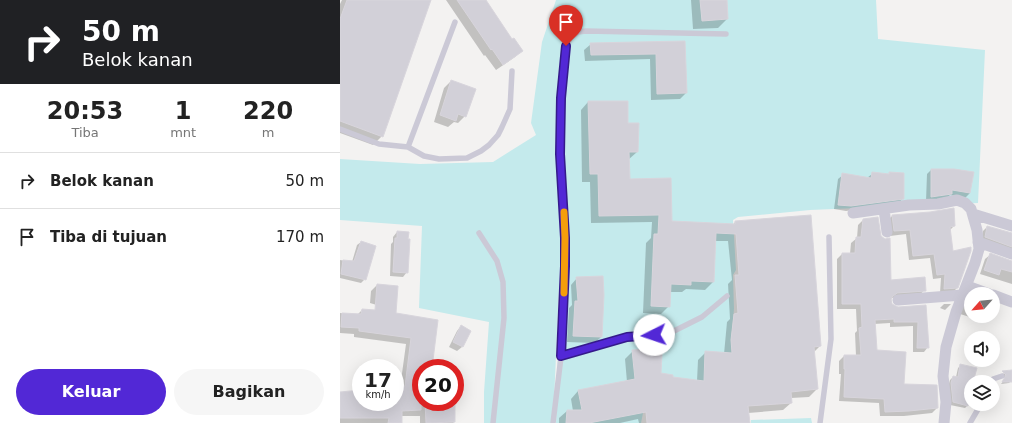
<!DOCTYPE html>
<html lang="id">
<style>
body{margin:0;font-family:"DejaVu Sans",sans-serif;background:#f6f6f6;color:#222;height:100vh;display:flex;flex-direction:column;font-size:15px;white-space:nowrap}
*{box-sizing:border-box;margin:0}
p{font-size:13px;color:#767676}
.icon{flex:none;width:22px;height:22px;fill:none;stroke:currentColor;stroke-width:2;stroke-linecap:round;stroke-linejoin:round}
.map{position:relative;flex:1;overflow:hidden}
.sheet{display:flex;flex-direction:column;background:#fff;width:340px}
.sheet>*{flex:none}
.hud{background:#202124;color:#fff;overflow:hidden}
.needle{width:26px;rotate:243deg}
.fabs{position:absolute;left:624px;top:287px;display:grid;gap:8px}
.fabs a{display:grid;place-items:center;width:36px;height:36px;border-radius:50%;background:#fff;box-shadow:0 4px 16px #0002;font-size:20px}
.speed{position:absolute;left:12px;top:359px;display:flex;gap:8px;font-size:20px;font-weight:700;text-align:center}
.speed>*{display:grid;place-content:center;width:52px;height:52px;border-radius:50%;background:#fff;box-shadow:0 4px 16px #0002;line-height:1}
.speed small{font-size:10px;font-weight:400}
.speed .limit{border:6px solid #d22;background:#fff;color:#111}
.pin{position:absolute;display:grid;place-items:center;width:34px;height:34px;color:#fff;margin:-41px -17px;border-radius:50% 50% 50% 0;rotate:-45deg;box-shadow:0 0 4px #0007}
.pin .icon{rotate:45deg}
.me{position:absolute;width:44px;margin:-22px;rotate:266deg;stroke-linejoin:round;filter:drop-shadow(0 0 3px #0008)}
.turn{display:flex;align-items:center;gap:14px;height:84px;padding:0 16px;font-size:18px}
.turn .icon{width:52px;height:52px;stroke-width:2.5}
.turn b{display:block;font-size:28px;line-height:34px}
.eta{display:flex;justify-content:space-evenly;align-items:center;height:68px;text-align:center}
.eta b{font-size:24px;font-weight:800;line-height:28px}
.cta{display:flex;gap:8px;margin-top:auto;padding:8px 16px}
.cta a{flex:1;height:46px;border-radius:24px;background:#5228d6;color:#fff;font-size:16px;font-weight:800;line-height:46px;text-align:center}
.cta a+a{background:#f6f6f6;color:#222}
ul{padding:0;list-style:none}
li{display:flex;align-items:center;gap:12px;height:56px;padding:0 16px;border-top:1px solid #e0e0e0}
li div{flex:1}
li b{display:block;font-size:15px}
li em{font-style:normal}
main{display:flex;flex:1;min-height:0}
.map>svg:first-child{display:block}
.green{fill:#c4eaec}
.shadow{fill:#0003}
.building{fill:#d2d0d8;stroke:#d8d5dc}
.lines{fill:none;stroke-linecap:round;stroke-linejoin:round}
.service{stroke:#cbc9d6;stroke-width:5.5}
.minor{stroke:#cbc9d6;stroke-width:11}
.route-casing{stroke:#351a8b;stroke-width:10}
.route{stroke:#5228d6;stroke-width:7}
.slow{stroke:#f59e0b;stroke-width:7}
</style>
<main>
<section class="sheet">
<div class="hud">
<div class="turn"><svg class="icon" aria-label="right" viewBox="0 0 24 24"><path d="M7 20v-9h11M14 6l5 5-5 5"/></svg><div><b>50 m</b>Belok kanan</div></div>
</div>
<div class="eta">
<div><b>20:53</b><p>Tiba</p></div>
<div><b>1</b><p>mnt</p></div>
<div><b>220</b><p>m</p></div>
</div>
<ul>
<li><svg class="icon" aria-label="right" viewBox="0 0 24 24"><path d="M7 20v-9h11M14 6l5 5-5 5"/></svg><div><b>Belok kanan</b></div><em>50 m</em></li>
<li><svg class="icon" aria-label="arrive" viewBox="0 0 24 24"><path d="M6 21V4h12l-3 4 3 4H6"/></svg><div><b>Tiba di tujuan</b></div><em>170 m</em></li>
</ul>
<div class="cta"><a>Keluar</a><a>Bagikan</a></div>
</section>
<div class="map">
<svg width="672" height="423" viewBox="0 0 672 423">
<rect width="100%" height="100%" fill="#f3f2f1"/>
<path class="green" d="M216 0H536L538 39 645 50 638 203 470 210 398 217 393 220 396 270 393 275 394 309 391 340 395 402 307 393 301 423H216L220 266 213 423H144V392L149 322 79 308 82 226 0 220V159L80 164 153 162 196 135 191 123 202 42Z
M471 418 472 423H411V420Z"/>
<path class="shadow" d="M2 0H90L42 136 33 145 0 133V4Z
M106 0H145L172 40 181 51 175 57 156 70 145 55 144 56Z
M351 0H386L387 19 378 28 353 29Z
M344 42 346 93 340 99 311 100 310 59 245 61 244 50 251 44Z
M111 81 125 116 118 123 114 122 108 127 94 122 104 88Z
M248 102 287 124H298L297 152 288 160 289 180 331 222 393 225 395 222 480 346 474 352 477 389 469 397 451 398V403L443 410 408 413 409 423H299L298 419 280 423H219V418L227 411H233L231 399 238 391 287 382 285 359 293 351 320 374 332 378 357 381 358 360 366 352 384 354 387 322 390 319 388 284 392 280 388 241H375L373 282 365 290 346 289 342 292H330L329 306 321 314 303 313 306 243 311 238 312 222 251 223 250 182H242L241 110Z
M591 170 630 193 625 198 610 195 607 198 586 201 587 174Z
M550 173 563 198 559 203 506 211 494 209 498 179 503 175 527 178 532 174 548 175Z
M552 216 614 226 610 230 617 288 612 293H600L601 278 593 279 590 258 569 260 566 234 550 236 548 220Z
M523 220 550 281 584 290 580 295 551 298 552 305 558 308 586 306 588 347 584 352H573V326L550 327V323L534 324 536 351 563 385 597 408 592 413 564 416H540L539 403 499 401 501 374H499V361L504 356H516L515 333 517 331 516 309H497V259L502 254H510L511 243 517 238 518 225Z
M647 227 672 234V253L641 241 643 231Z
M57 232 67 272 63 277 50 276 51 244 53 242V237Z
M21 242 25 279 21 283 0 278V260L12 262 17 245Z
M650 255 672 262V284L640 274 645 259Z
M237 278 261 337 255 343 227 342 229 308 232 305 231 285Z
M37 285 55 314 97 321 91 368H81V402H114V422L113 423H80V416H61V423H0V393L21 391V402H55V388H60L66 344 14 337V334L0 333V313L17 315 22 310 38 314 40 306 30 303 31 291Z
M630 297 631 316H647L643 321 620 314 626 301Z
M604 304H611L605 310 600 308Z
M121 326 130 331 122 347 117 351 109 347 117 331Z
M621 365 633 382H631V390L628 405 625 408 610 405 608 387 610 380 613 377H616L618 368Z
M671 372V381L669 383 661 384 665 379 663 375 661 374Z"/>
<path class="building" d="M7 0H91L43 137 0 121V19Z
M117 0H146L172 39 174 38 183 51 163 65 152 49 151 50Z
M360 0H387L388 19 362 21Z
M345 41 347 93 317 94 316 54 251 55 250 43Z
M111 80 136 89 126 117 118 114 116 121 100 115Z
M248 101H288V123H299L298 152H289L290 179 331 178 332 221 395 224V221L471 215 481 346 474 347 478 389 451 392 452 403 408 406 410 423H307L306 412 249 423H226L227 410H242L238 390 295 379 292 350 310 349 311 353 322 354 321 373 333 375V377L364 381 365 351 392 353 391 340 394 314 398 313 395 275H399L396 234 376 233 374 282 351 281V285L331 284 330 307 311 306 314 234H318L319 215 259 216 258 174H250Z
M591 169H614L634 172 630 193 612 190V194L591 197Z
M532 172 549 174V172L564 173V199L511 206 498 205 502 173 531 178Z
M614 208 615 226 610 227 613 251 631 247V251L618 288 604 289 605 274 597 275 594 254 573 256 570 230 554 231 552 215 590 212Z
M538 217 541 236 545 239 550 238 551 280 585 277 586 291 557 293 552 297 551 300 552 304 558 307 586 305 589 348H577L578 322H554V319L535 320 537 350 566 352 564 384 597 385 598 408 569 411 545 412 544 399 504 397 505 369H504V355H521L519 328 522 327 521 304H502V253H515L516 237H521L523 219Z
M647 226 672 233V247L645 237Z
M57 231 69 232 68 239H70L68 273 53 272 55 238H57Z
M21 241 36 246 26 280 1 274 3 260 14 261Z
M650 253 672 261V272L661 269 659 275 644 270Z
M263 276 264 295 262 337 233 336 235 301H238L236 277Z
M37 284 58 286 56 313 98 320 92 368H81V410L62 411V423H48L49 418H0V392L21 390V402H55V387L65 386 71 338 19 331V328L1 327 2 313 21 314 22 309 35 310Z
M121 325 131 331 123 347 113 342Z
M620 364 637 368 633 382H631V395L628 406 613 402 611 383 613 376 618 377Z
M672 370V382H662L666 375 662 371Z
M85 402H115V422L86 423Z"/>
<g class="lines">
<path class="service" d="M0 129 39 144 68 147 84 156 99 159 127 158 141 151 149 145 158 135 162 127 170 109 172 71
M68 147 115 22
M139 233 157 261 163 282 164 318 153 423
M221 357 287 337 332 332 362 317 387 296
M651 382 653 379 662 376
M213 423 221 357 225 266V238L220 154 222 79 227 46 230 38 238 32 246 31 386 34
M480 423 491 339 489 237
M630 423 641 404"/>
<path class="minor" d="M544 209 547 232
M513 213 569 205 598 204 617 200 625 203 631 209 637 230 639 249 635 263 616 312 606 347 603 376 606 402 604 423
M633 214 672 226
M638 242 672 254
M627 286 649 294
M653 295 672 302
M558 300 622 295"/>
</g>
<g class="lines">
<defs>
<path id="route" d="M226 46 221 98 220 154 225 238V266L221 356 287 337 314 335"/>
</defs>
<use href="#route" class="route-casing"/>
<use href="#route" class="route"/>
<path class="slow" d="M224 212 225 238 224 293"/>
</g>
</svg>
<div class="fabs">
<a><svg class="needle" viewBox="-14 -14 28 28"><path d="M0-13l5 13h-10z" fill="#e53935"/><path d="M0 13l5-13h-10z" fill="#767676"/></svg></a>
<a><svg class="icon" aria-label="sound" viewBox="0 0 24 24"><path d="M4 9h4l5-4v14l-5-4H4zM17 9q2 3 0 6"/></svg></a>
<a><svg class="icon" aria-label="layers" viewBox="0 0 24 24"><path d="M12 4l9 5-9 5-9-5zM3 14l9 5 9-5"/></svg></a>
</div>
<div class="speed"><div>17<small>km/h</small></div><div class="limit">20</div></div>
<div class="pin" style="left:226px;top:46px;background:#d93025"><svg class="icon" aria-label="arrive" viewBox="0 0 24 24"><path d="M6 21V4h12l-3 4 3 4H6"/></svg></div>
<svg class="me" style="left:314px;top:335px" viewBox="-20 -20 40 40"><circle r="19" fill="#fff"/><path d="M0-13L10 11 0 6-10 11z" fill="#5228d6"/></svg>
</div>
</main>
